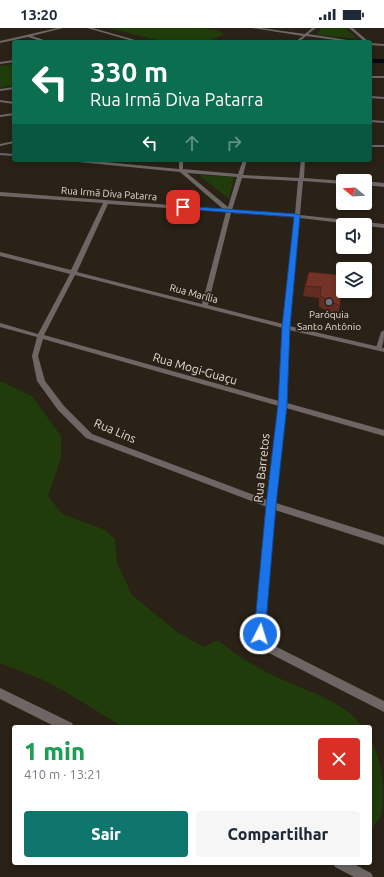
<!DOCTYPE html>
<html lang="pt">
<meta charset="utf-8">
<style>
body{margin:0;font-family:Ubuntu,sans-serif;background:#f6f6f7;color:#1f2937;height:100vh;display:flex;flex-direction:column;font-size:15px;white-space:nowrap}
*{box-sizing:border-box;margin:0}
p{font-size:13px;color:#747a83}
.icon{flex:none;width:22px;height:22px;fill:none;stroke:currentColor;stroke-width:2;stroke-linecap:round;stroke-linejoin:round}
.map{position:relative;flex:1;overflow:hidden}
.drawer{position:absolute;left:12px;top:697px;width:360px;height:140px;display:flex;flex-direction:column;background:#fff;border-radius:4px;box-shadow:0 2px 6px #0003}
.drawer>*{flex:none}
.top-card{position:absolute;left:12px;top:12px;width:360px;height:122px;border-radius:4px;box-shadow:0 2px 6px #0003;background:#0b6e4f;color:#fff;overflow:hidden}
.needle{width:26px;rotate:288deg}
.fabs{position:absolute;left:336px;top:146px;display:grid;gap:8px}
.fabs a{display:grid;place-items:center;width:36px;height:36px;border-radius:4px;background:#fff;box-shadow:0 2px 6px #0003;font-size:20px}
.pin{position:absolute;display:grid;place-items:center;width:34px;height:34px;color:#fff;margin:-17px;border-radius:8px;box-shadow:0 2px 6px #0006}
.me{position:absolute;width:44px;margin:-22px;rotate:5deg;stroke-linejoin:round;filter:drop-shadow(0 0 3px #0008)}
.turn{display:flex;align-items:center;gap:14px;height:84px;padding:0 12px;font-size:18px}
.turn .icon{width:52px;height:52px;stroke-width:2.5}
.turn b{display:block;font-size:28px;line-height:34px}
.lanes{display:flex;align-items:center;height:38px;padding:0 12px;background:#0003;justify-content:center;gap:20px;direction:ltr}
.lanes .off{opacity:.35}
.round{display:grid;place-items:center;flex:none;width:42px;height:42px;border-radius:4px;background:#f6f6f7}
.head{display:flex;align-items:center;justify-content:space-between;height:68px;padding:0 12px}
h1{font-size:24px;font-weight:800;line-height:30px;color:#1e9e55}
.button{display:flex;gap:8px;margin-top:auto;padding:8px 12px}
.button a{flex:1;height:46px;border-radius:4px;background:#0f766e;color:#fff;font-size:16px;font-weight:800;line-height:46px;text-align:center}
.button a+a{background:#f6f6f7;color:#1f2937}
.status{display:flex;justify-content:space-between;align-items:center;height:28px;padding:0 20px;background:#fff;direction:ltr}
.status svg{height:11px;fill:currentColor}
.map>svg:first-child{display:block}
.green{fill:#203c0b}
.lines{fill:none;stroke-linecap:round;stroke-linejoin:round}
.canal{fill:#000b15;fill-rule:evenodd}
.service{fill:#6e6665;fill-rule:evenodd}
.minor{fill:#6e6665;fill-rule:evenodd}
.wall{fill:#632c21}
.building{fill:#733326;stroke:#50241b}
.route{fill:#1a73e8;stroke:#114b97}
.worship-dot{fill:#6b7280;stroke:#2a2117;stroke-width:1.5}
.labels{text-anchor:middle;stroke-width:3.5;stroke-linejoin:round;paint-order:stroke}
.far-street-label{font-size:10px;fill:#e2dbd5;stroke:#2a2117}
.far-poi-label{font-size:10px;fill:#e2dbd5;stroke:#2a2117}
.street-label{font-size:12px;fill:#e2dbd5;stroke:#2a2117}
</style>
<div class="status"><b>13:20</b><svg viewBox="0 0 49 12"><path d="M0 12V9h3v3zM5 12V6h3v6zM10 12V3h3v9zM15 12V0h3v12zM26 1h20v11H26zM47 4h2v5h-2z"/></svg></div>
<div class="map">
<svg width="384" height="849" viewBox="0 0 384 849">
<rect width="100%" height="100%" fill="#2a2117"/>
<path class="green" d="M108 0H199L216 2 224 6 210 13 218 14H166Z
M320 0H345L358 11 319 7 317 5 321 2Z
M14 36V57L0 60V38Z
M199 147 234 149 229 171Z
M0 353 32 368 61 408V430L48 468 62 486 103 501 115 511 117 535 132 567 177 604 204 619 218 612C238 629 257 640 281 651 306 663 347 674 362 699H123L64 663 41 651 0 635Z
M370 711C383 733 384 760 382 784 380 791 374 797 370 803Z"/>
<g class="lines">
<path class="canal" d="M370 31H384V35H370Z"/>
<path class="service" d="M384 302C384 309 384 315 381 321H377L376 320 381 304Z"/>
<path class="minor" d="M57 0H63L32 8 50 14H44L28 9 0 15V13Z
M87 0H93L142 14H136Z
M252 0H261L305 6 312 0H316L308 6 360 14H350L306 8 299 14H295L303 8Z
M349 0H353L369 14H365Z
M370 15 384 16V18L370 17Z
M14 32V34L0 36V34Z
M370 48H384V50H370Z
M14 59V61L0 63V61Z
M370 68 384 69V71L370 70Z
M0 72 14 74V76L0 74Z
M14 85V87L0 89V87Z
M370 92 384 93V95L370 94Z
M14 113V115L0 118V116Z
M370 117H384V119H370Z
M0 125 14 126V128L0 127Z
M66 132H83L179 141V132H183V141L238 146 243 132H247L243 147 299 150 301 132H305L304 150 345 153H343V156L303 153 300 187 384 196V200L300 190 289 298 384 320V324L289 302 287 375 384 402V408L286 380 276 475 384 509V517L275 482 265 606 271 616 384 673V684L263 622 255 606 267 479 86 410 58 382 37 353 32 328 37 309 0 299V295L38 306 70 246 0 228V224L71 242 103 175 0 168V164L223 181 180 144 68 133ZM187 145 237 149 228 179ZM242 150 298 153 295 186 232 182ZM108 176 226 184 202 276 77 244ZM231 185 294 189 283 296 208 277ZM75 247 283 300 279 373 44 307ZM43 311 279 378 267 472 92 406 64 378 45 353 38 328Z
M365 153 384 155V159L365 157Z
M0 660 72 695 74 699H56L0 671Z
M333 835H352L371 845 373 849H354L335 839Z"/>
</g>
<path class="wall" d="M305 258H341L340 278 338 288 319 279V270L303 268Z"/>
<path class="building" d="M309 244 340 247 341 258 340 278 320 268 321 259 305 258Z"/>
<path class="route" d="M181 178 297 186 300 188 290 299 287 377 276 477 265 606 264 609 260 611 256 609 254 606 266 477 278 377 282 299 294 189 183 181H181Z"/>
<circle class="worship-dot" cx="329" cy="274" r="4"/>
<g class="labels">
<g class="far-street-label">
<text transform="translate(109 165) rotate(4)" y="4">Rua Irmã Diva Patarra</text>
<text transform="translate(194 265) rotate(15)" y="4">Rua Marília</text>
</g>
<g class="far-poi-label">
<text x="329" y="290">Paróquia<tspan x="329" dy="12">Santo Antônio</tspan></text>
</g>
<g class="street-label">
<text transform="translate(195 341) rotate(16)" y="4">Rua Mogi-Guaçu</text>
<text transform="translate(115 403) rotate(23)" y="4">Rua Lins</text>
<text transform="translate(262 440) rotate(-84)" y="4">Rua Barretos</text>
</g>
</g>
</svg>
<div class="fabs">
<a><svg class="needle" viewBox="-14 -14 28 28"><path d="M0-13l5 13h-10z" fill="#e53935"/><path d="M0 13l5-13h-10z" fill="#747a83"/></svg></a>
<a><svg class="icon" aria-label="sound" viewBox="0 0 24 24"><path d="M4 9h4l5-4v14l-5-4H4zM17 9q2 3 0 6"/></svg></a>
<a><svg class="icon" aria-label="layers" viewBox="0 0 24 24"><path d="M12 4l9 5-9 5-9-5zM3 14l9 5 9-5"/></svg></a>
</div>
<div class="pin" style="left:183px;top:179px;background:#d93025"><svg class="icon" aria-label="arrive" viewBox="0 0 24 24"><path d="M6 21V4h12l-3 4 3 4H6"/></svg></div>
<svg class="me" style="left:260px;top:606px" viewBox="-20 -20 40 40"><circle r="17" fill="#1a73e8" stroke="#fff" stroke-width="3"/><path d="M0-11L8 9 0 5-8 9z" fill="#fff"/></svg>
<div class="top-card">
<div class="turn"><svg class="icon" aria-label="left" viewBox="0 0 24 24"><path d="M17 20v-9H6M10 6l-5 5 5 5"/></svg><div><b>330 m</b>Rua Irmã Diva Patarra</div></div>
<div class="lanes"><svg class="icon" aria-label="left" viewBox="0 0 24 24"><path d="M17 20v-9H6M10 6l-5 5 5 5"/></svg><svg class="icon off" aria-label="ahead" viewBox="0 0 24 24"><path d="M12 20V5M6 11l6-6 6 6"/></svg><svg class="icon off" aria-label="right" viewBox="0 0 24 24"><path d="M7 20v-9h11M14 6l5 5-5 5"/></svg></div>
</div>
<section class="drawer">
<div class="head"><div><h1>1 min</h1><p>410 m · 13:21</p></div><a class="round" style="background:#d93025;color:#fff"><svg class="icon" aria-label="close" viewBox="0 0 24 24"><path d="M6 6l12 12M18 6L6 18"/></svg></a></div>
<div class="button"><a>Sair</a><a>Compartilhar</a></div>
</section>
</div>
